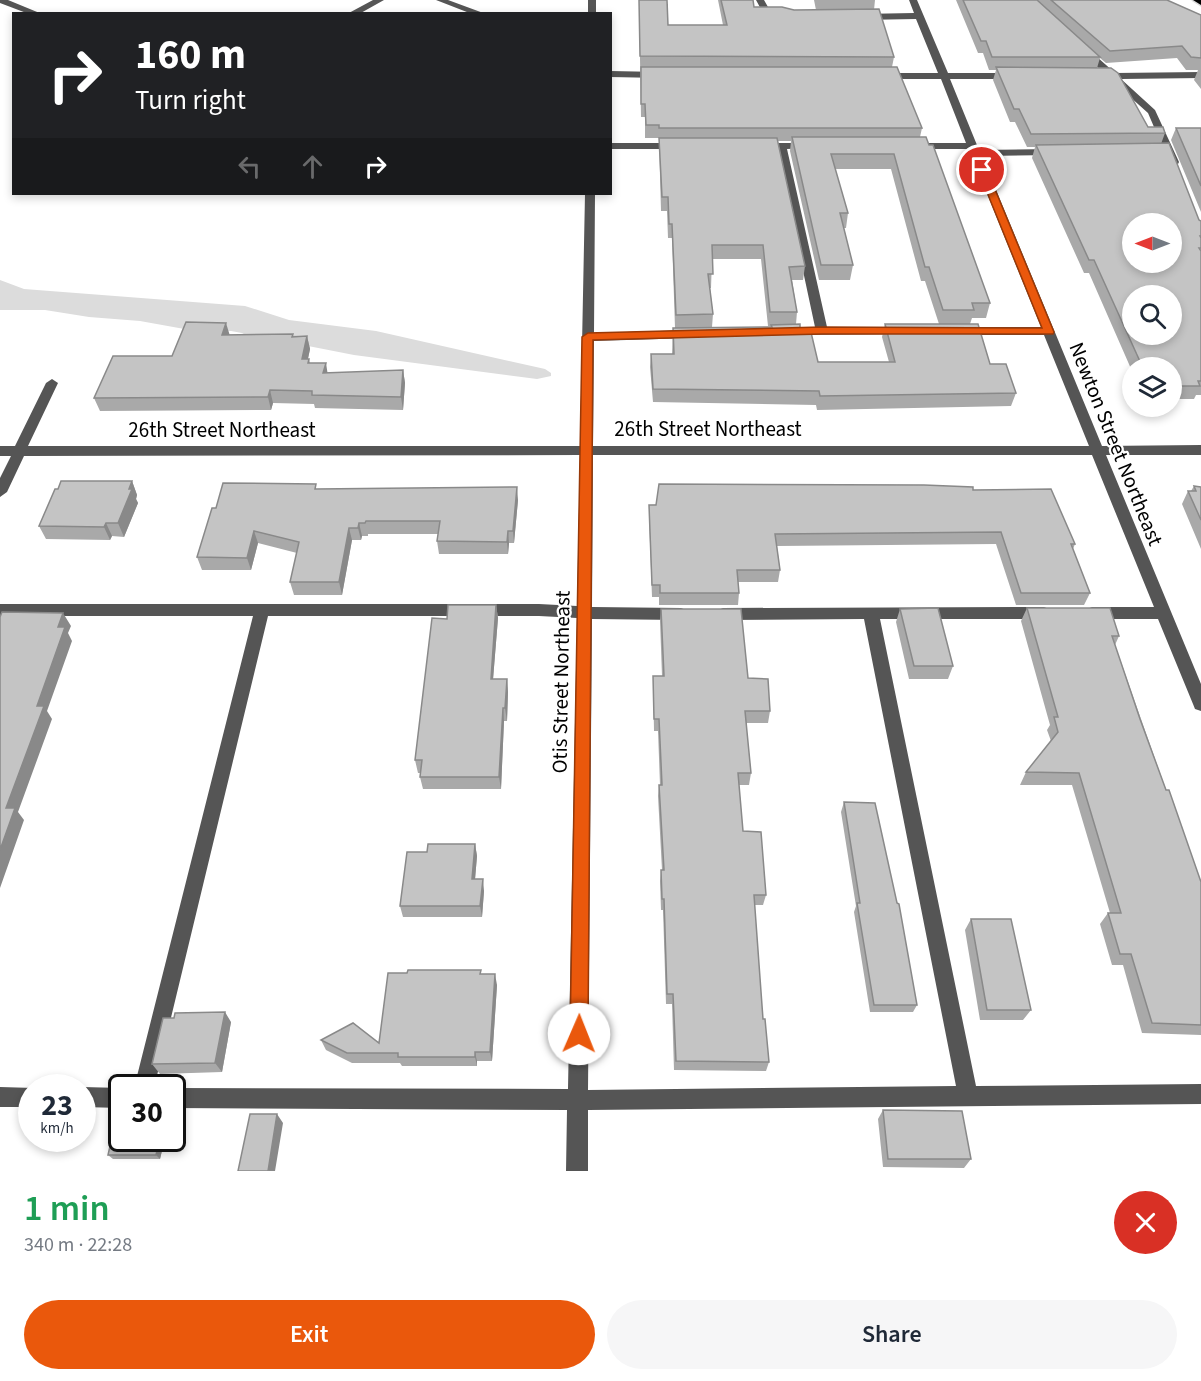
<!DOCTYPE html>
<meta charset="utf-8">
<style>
body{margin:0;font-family:"Source Sans 3",sans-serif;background:#f6f6f7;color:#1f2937;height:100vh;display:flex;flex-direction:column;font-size:22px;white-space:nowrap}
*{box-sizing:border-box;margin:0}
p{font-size:20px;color:#747a83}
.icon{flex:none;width:33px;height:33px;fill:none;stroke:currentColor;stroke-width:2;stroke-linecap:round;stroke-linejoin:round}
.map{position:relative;height:1171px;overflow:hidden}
.panel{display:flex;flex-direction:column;background:#fff;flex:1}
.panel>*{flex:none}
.hud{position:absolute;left:12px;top:12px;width:600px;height:183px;border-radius:0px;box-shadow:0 3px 9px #0003;background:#202124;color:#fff;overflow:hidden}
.needle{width:39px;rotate:270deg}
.tools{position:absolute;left:1122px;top:213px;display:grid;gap:12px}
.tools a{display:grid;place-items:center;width:60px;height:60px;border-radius:50%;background:#fff;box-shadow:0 3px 9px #0003;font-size:30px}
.speed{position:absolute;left:18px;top:1074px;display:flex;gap:12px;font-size:30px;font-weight:700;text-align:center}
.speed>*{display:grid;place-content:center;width:78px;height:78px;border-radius:50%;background:#fff;box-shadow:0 3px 9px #0003;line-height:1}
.speed small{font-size:15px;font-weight:400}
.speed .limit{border:3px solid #111;border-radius:9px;background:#fff;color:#111}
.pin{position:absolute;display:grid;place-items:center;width:51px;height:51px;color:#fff;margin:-26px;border:3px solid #fff;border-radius:50%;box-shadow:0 2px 6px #0007}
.me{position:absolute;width:66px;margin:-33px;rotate:1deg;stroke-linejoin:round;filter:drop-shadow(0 0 4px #0008)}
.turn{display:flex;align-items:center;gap:21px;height:126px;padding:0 24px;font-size:27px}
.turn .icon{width:78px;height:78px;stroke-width:2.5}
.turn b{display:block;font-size:42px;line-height:51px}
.lanes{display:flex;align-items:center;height:57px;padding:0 24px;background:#0003;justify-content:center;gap:30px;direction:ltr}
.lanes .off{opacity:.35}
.round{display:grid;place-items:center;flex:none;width:63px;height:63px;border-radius:32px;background:#f6f6f7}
.overview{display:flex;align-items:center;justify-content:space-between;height:102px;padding:0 24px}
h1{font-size:36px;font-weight:600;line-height:45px;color:#1e9e55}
.primary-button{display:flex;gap:12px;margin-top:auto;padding:12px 24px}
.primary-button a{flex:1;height:69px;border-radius:36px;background:#ea580c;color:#fff;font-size:24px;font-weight:600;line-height:69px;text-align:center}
.primary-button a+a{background:#f6f6f7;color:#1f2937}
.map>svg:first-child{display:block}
.green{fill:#dcdcdc}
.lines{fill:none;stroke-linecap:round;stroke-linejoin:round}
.major-casing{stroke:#dbdbdb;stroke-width:3}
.minor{fill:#555;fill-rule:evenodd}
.major{fill:#000;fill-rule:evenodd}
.wall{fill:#a9a9a9;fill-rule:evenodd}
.shaded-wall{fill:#898989}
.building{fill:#c4c4c4;stroke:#898989;stroke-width:1.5;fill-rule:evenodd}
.route{fill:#ea580c;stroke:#983908;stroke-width:1.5}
.labels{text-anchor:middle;stroke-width:4.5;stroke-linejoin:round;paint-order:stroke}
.street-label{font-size:21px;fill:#000;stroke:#fff}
</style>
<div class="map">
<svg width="1201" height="1171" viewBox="0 0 1201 1171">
<rect width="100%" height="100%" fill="#fff"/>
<path class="green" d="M0 280 24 289 245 306 289 320 376 331 545 369 551 373V376L537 379 354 355 303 345 259 342 242 333 231 331 190 330 140 321 89 317 45 310H0Z"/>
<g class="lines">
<defs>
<path id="major" d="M1193 0H1201V5Z"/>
</defs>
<use href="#major" class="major-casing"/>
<path class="minor" d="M0 0H8L42 14H29L0 3Z
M373 0H384L359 14H347Z
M436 0H448L486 14H472Z
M588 0H596V14H588Z
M756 0H764L768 7 784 15 780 18 762 11Z
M909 0H917L948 73H1015L1020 76 1015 79H950L979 150 1053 149 1058 152 1053 155 982 156 1102 446 1201 445V455H1106L1201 684V711L1195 709 1193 704 1158 619H1092L1087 617 1084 613 1087 609 1092 607H1154L1092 455H593L592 607 681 608 686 610 689 614 686 618 681 620 592 619 588 1090 956 1086 864 619 723 620 718 618 715 614 718 610 723 608 1044 607 1049 609 1052 613 1049 617 1044 619H880L976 1086 1201 1084V1104L588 1110V1171H566L567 1110 172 1108V1088L568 1089 577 618 539 616H268L154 1088H134L253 616H0V604H539L577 606 580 455 24 456 7 492 0 497V478L11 456H0V446H15L46 383 52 379 58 383 28 446H580L585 194H595L594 333 692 330 698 334 692 338 594 341 593 446H1089L1044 335H962L956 331 962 327H1041L969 149H913L908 146 913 143H966L941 79H880L875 76 880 73H938L916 19 861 20 857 17 861 14 914 13Z
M1081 48H1087L1115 73 1201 72V78L1121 79 1155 110 1179 162 1178 164 1169 162 1148 113 1110 79 1096 78V74L1104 73 1081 52Z
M610 71 661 72 666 75 661 78 610 77Z
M610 143H679L684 146 679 149H610Z
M808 143 812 144V148L787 149 827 327H905L911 331 909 334 791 335 785 331 791 327H815L777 149H757L752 146 757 143Z
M0 1087 34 1088H32V1107H0Z
M82 1087 122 1088V1108L82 1107V1088H80Z"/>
<use href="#major" class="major"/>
</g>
<path class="wall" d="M639 0 668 4V25H723L718 0H753L754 7 794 10H816L814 0H875L874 10 894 57 892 67 922 128 920 137 990 303 986 318H972L970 324 990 364 1016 393 1011 406 817 410 816 405 653 402 650 367 651 354H672L673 328H675L672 238H668L667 211H661L659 141V138H645V117H641ZM777 141H791L790 151 819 280H850L853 265 844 228H846L848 213 835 169H891L921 281H925L939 324H885L882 337 889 362H818L800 328 796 324 797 312 792 280H803L805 266ZM712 259H761L768 326H771V327H712L713 314 710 288H711Z
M956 0H1167L1201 15V89L1194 80 1198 70H1186L1177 58 1106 63 1100 58 1097 68 1148 127 1165 133 1161 144 1199 220 1201 221V395H1196L1194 399H1172V368H1132V371L1089 273H1084L1032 158 1035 147H1027L1015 122H1010L993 80 996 70H989L983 53H978Z
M1176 128H1201V212L1171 140Z
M230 335 307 336 310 349 308 359H309L310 363 328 373 403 370 405 383 403 410 315 408 314 404 273 403 271 410 100 411 94 398 172 356Z
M132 481 137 495 136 499 138 503 124 537 112 536 110 540 46 539 39 526Z
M1194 486 1201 487V549L1182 504 1188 491H1191Z
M317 489 518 500 514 543H509L508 554H439L437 541 438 534H368V536H362L361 540H352L342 595H294L290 582 297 553 258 543 251 570H202L197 557 216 508Z
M973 490 1075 544 1073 549 1090 593 1084 605H1016L996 544 777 546 780 570 778 582H738L739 593 738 605H659V597H652L649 517V505Z
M496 605 498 618 493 679H507L508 692 507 721H504L501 789H423L420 777V773H418L415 760 447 619Z
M1027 608 1119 636 1115 645 1166 790 1201 882V1035L1142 1033 1123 965H1112L1100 924 1108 913H1110L1072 785H1020L1026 772 1051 741 1047 730 1050 725 1021 621Z
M661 609 748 678 770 711 768 723H746L751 773 749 785H739L743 831 766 895 763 905H754L763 1019 769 1062 766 1071 674 1070 672 1004H666L663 910H661L660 881 661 870H662L658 796 659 785H660L658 731H654L653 676H662L660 621Z
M900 609 953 666 948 679H909L896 622Z
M844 802 897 903 917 1005 913 1012H870L854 912 856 906 841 812Z
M475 844 477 856 475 879 484 891 482 917H403L400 906 427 852Z
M971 919 1031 1010 1023 1020H980L965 930Z
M481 970V974L497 985 492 1061H477V1066H402L400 1063H352L326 1050 321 1040 379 1043 407 973Z
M174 1018 231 1022 222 1072 160 1074 152 1064Z
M883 1110 971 1159 964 1168 883 1167 878 1119Z
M165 1138 160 1159H113L108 1155Z"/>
<path class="shaded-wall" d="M226 323 230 336 222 335Z
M307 336 310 349 305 372 302 359Z
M326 363 328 376 323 373Z
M403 370 405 383 403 410 401 397Z
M270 390 273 403 271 410 268 397Z
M132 481 137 495 136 499 138 503 124 537 118 523Z
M517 487 518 500 514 543 513 531Z
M106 523 112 536 110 540 104 527Z
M359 523 362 536 361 540 358 528Z
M349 528 352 540 342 595 339 582Z
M254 531 258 543 251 570 247 558Z
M508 531 509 543 508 554 507 542Z
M496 605 498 618 492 692 491 679Z
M63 613 71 626 68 633 72 641 47 711 52 719 18 812 24 820 0 888V850L6 808 37 706 58 627Z
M507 679 508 692 507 721 505 708Z
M503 708 504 721 501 789 499 777Z
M475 844 477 856 474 891 472 879Z
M483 879 484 891 482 917 480 906Z
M495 974 497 985 492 1061 490 1052Z
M225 1012 231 1022 222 1072 215 1063Z
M475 1052 477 1061V1066L475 1057Z
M277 1114 283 1123 275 1171H268Z
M160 1138H165L160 1159 156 1155Z"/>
<path class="building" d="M639 0H667L668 25H727L721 0H753L754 7H782L794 10 879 9 894 57 640 56Z
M963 0H1037L1100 57H992L986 41H981Z
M1051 0H1167L1201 15V58L1191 57 1182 46 1110 51Z
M641 67H897L922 128H659V125H646L645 104H641Z
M996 67 1111 68 1118 73 1148 127H1163L1165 133 1031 134 1019 109H1014Z
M1176 128H1201V186Z
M792 137H926L929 145H933L990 303H972L974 310H943L929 267H925L894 154H831L848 213H840L853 265H821Z
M659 138H777L805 266 789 267 797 312H770L763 245H712L713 274H708L713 314 676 315 672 224H669L668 197H662Z
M1169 143 1199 220 1201 221V236H1200L1201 238V248H1199L1201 251V381H1198L1200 386H1172V368H1143L1094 260H1089L1036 145ZM1132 224H1172V262H1132ZM1132 296H1172V334H1132Z
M186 322 226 323 222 335 293 334 292 337 307 336 302 359H309L308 363H326L323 373 403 370 401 397 312 395V391L270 390 268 397 94 398 113 356H172Z
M800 324V328H810L818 362H895L885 324H978L990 364H1006L1016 393 820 396 819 391 653 389 651 354H674L673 328 772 327 771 325Z
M61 481H132L129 489H132L118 523H106L104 527 39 526 55 489H58Z
M223 483 316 484 315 489 517 487 513 531H508L507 542 437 541 440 521H366L365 523H359L358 528H349L339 582H290L299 542 254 531 247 558 197 557 212 508H216Z
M659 484 924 485 973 487V490L1051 489 1075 544H1071L1090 593H1021L1001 532 775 534 780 570H737L739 593H660V585H652L649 505H656Z
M1194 486 1201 487V520L1188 491H1196Z
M448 605H496L491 679H507L505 708H503L499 777H420L422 760H415L432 618 447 619Z
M938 608 953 666H914L900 609Z
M1027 608H1110L1119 636H1112L1140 719 1166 790H1169L1201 882V1025L1152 1023 1131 954H1120L1108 913H1121L1079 773 1026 772 1058 732 1054 717H1058Z
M661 609H741L748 678 768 679 770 711H745L751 773H738L743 831 761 832 766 895H754L763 1019H765L769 1062 676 1061 673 994H667L664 899H662L661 870H664L659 785H662L659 719H654L653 676H664Z
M2 612 63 613 58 627H65L37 706H44L6 808H15L0 850V617Z
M844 802 875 803 897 903 899 904 917 1005H874L857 903H860Z
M428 844H475L472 879H483L480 906H400L407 852H427Z
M971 919H1011L1031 1010H987Z
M408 970H481L480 974H495L490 1052H475V1057H398V1053H347L321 1040 353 1023 379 1043 388 973H407Z
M225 1012 215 1063 152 1064 163 1018H174L175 1013Z
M883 1110 962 1111 971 1159H888Z
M250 1114H277L268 1171H238Z
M114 1128H122V1138H160L156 1155H108Z"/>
<path class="route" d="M982 167 987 170 1054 332 1053 334H822L593 340 588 1034 585 1041 579 1043 573 1041 570 1034 582 337 588 333 822 327 1042 328 978 170Z"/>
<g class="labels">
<g class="street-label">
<text x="708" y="436">26th Street Northeast</text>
<text x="222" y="437">26th Street Northeast</text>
<text transform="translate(1116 444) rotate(68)" y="7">Newton Street Northeast</text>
<text transform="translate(561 682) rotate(-89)" y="7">Otis Street Northeast</text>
</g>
</g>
</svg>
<div class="tools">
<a><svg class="needle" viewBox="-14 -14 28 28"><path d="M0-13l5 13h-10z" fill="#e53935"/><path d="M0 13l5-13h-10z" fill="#747a83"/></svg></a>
<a><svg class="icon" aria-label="search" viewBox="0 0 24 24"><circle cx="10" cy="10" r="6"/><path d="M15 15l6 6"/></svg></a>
<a><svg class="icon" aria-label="layers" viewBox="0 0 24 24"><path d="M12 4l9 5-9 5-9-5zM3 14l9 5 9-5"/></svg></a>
</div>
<div class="speed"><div>23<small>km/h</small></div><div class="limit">30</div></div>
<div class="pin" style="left:982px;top:170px;background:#d93025"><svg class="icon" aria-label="arrive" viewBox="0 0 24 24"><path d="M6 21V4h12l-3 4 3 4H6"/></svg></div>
<svg class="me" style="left:579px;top:1034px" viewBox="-20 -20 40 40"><circle r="19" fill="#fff"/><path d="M0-13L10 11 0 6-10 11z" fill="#ea580c"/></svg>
<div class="hud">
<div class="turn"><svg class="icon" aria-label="right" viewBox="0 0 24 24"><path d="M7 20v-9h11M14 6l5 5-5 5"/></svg><div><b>160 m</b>Turn right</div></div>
<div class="lanes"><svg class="icon off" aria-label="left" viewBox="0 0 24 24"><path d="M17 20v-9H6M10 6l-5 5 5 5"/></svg><svg class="icon off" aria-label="ahead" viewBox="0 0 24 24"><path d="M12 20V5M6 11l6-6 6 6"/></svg><svg class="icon" aria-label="right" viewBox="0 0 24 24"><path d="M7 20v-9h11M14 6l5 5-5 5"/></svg></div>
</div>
</div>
<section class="panel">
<div class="overview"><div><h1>1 min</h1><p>340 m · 22:28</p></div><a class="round" style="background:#d93025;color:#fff"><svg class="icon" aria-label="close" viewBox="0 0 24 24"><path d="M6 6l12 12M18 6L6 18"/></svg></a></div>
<div class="primary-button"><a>Exit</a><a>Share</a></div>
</section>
